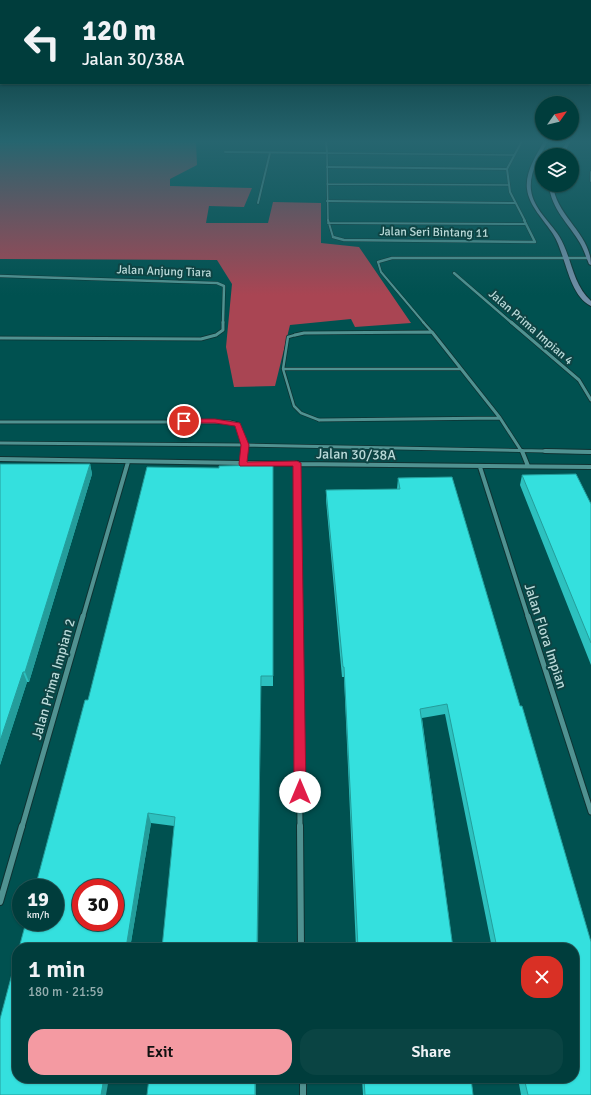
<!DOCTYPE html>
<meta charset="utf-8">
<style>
body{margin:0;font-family:Signika,sans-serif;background:#0a4443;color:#f1f3f6;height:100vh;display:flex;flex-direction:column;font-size:15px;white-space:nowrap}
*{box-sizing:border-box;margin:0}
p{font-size:13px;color:#95aeaf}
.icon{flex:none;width:22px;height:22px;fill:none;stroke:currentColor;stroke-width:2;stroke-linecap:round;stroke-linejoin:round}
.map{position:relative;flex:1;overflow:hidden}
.details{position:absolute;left:12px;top:943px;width:567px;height:140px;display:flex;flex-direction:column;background:#003d3c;border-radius:16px;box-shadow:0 1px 3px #0004,0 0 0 1px #225656}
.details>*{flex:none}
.guide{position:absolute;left:0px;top:0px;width:591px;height:84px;box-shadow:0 1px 3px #0004,0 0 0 1px #225656;background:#003d3c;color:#f1f3f6;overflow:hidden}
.needle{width:26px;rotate:56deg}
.tools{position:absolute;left:535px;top:96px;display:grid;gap:8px}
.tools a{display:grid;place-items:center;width:44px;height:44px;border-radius:50%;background:#003d3c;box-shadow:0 1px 3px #0004,0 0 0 1px #225656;font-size:20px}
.speed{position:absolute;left:12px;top:879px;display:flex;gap:8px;font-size:20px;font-weight:700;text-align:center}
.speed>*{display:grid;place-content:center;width:52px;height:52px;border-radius:50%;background:#003d3c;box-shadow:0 1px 3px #0004,0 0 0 1px #225656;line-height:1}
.speed small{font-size:10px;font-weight:400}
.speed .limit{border:6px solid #d22;background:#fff;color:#111}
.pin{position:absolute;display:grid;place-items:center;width:34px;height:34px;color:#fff;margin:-17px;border:2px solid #fff;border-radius:50%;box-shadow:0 1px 4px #0007}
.me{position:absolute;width:44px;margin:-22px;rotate:0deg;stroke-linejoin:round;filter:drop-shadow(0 0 3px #0008)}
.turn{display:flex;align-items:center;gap:14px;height:84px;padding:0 16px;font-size:18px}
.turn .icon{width:52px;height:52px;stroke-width:2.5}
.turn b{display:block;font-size:28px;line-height:34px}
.round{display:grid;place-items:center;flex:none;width:42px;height:42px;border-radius:16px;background:#0a4443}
.overview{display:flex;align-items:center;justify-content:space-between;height:68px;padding:0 16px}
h1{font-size:24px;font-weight:600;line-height:30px}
.action{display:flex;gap:8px;margin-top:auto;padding:8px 16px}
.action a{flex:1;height:46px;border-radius:16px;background:#f49aa2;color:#111;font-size:16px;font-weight:600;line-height:46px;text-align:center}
.action a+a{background:#0a4443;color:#f1f3f6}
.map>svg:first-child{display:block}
.green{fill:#a94553}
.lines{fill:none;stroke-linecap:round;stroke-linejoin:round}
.lane-far2-casing{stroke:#0e3232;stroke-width:2.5}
.lane-far1-casing{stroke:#0e3232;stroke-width:3}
.lane-casing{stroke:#0e3232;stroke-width:4}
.street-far5-casing{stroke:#0e3232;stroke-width:3}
.street-far4-casing{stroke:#0e3232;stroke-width:3.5}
.street-far3-casing{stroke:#0e3232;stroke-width:4.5}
.street-far2-casing{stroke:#0e3232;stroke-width:6}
.street-far1-casing{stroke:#0e3232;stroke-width:7}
.street-casing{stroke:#0e3232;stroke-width:8}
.secondary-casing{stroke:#0e3232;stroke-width:2}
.lane-far2{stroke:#509291;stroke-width:1.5}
.lane-far1{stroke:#509291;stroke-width:2}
.lane{stroke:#509291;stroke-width:2.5}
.street-far5{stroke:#509291;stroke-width:2}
.street-far4{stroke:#509291;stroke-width:2.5}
.street-far3{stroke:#509291;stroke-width:3}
.street-far2{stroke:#509291;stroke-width:4}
.street-far1{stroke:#509291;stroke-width:5}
.street{stroke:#509291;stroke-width:6}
.secondary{fill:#728fa7;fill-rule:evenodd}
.wall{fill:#2dc1bf}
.shaded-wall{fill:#249d9b}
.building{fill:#34e0de;stroke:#249d9b;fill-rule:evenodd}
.route{fill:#e11d48;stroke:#92132f}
.labels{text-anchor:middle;stroke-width:4;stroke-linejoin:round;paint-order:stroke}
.far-street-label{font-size:12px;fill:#badad9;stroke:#0e4444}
.street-label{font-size:14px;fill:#badad9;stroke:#0e4444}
</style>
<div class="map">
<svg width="591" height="1095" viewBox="0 0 591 1095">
<rect width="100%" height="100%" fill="#005150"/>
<path class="green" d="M0 141H196L197 165 170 179V186L252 188 244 207 209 206 206 223H268L273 202 321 203V243L359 247 411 323 355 327 351 319 290 325 275 386 234 387 226 347 232 284 217 260 0 259Z"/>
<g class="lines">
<defs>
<path id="lane-far2" d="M327 184 509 185
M328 221 327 153 514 155"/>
<path id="lane-far1" d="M328 220 333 237
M328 223 526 224
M378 262 381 272 424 323"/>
<path id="lane" d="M423 322 432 332
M295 335 288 337 283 369 294 406 301 413 319 420
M283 369H460"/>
<path id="street-far5" d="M522 141 507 169 510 192 525 221
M225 152 327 153 326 141
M327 167 507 169
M591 172V181
M327 201 515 203
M258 203 270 153"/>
<path id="street-far4" d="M333 237 344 240 535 242 524 220
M378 262 392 258H589
M454 273 512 323
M0 276 217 283 224 286 223 323"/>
<path id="street-far3" d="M511 322 579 380 591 400
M295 335 304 333 432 332 500 418 522 452
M0 338 201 339 216 335 223 330V322
M319 420 500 418
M0 422H230L238 424 243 439 244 452
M0 443 245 445 591 452"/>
<path id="street-far2" d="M522 451 528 466
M545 451 591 452
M0 459 296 464 591 467
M297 463 298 617
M243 464 244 451
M480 467 528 617
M83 617 128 462"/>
<path id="street-far1" d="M298 616 300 827
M528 616 591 812
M22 827 83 616"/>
<path id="street" d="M300 826 301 948
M0 902 22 826
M303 1078V1095"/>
<path id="secondary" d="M544 141H548C540 156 529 172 531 190 533 208 550 222 559 236 572 257 572 284 591 301V306C568 295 566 254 553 234 544 220 529 206 527 189 525 172 536 156 544 141Z
M567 141H571L563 155H559Z
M549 185H553C556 216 591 234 591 265L589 264C586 257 584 250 580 243 569 224 551 209 549 185Z"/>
</defs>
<use href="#lane-far2" class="lane-far2-casing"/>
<use href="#lane-far1" class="lane-far1-casing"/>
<use href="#lane" class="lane-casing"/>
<use href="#street-far5" class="street-far5-casing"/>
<use href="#street-far4" class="street-far4-casing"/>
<use href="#street-far3" class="street-far3-casing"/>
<use href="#street-far2" class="street-far2-casing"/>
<use href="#street-far1" class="street-far1-casing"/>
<use href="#street" class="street-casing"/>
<use href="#secondary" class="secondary-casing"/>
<use href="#lane-far2" class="lane-far2"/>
<use href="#lane-far1" class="lane-far1"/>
<use href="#lane" class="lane"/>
<use href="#street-far5" class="street-far5"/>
<use href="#street-far4" class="street-far4"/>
<use href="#street-far3" class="street-far3"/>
<use href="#street-far2" class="street-far2"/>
<use href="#street-far1" class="street-far1"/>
<use href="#street" class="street"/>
<use href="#secondary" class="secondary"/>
</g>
<path class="wall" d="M0 464H90L92 474 29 682H27L0 765Z
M273 465V686H261L174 826 151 823 130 948H19L88 700Z
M522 475 591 504V665L520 485Z
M452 477 520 706H522L591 942V1095H521L518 1078H574V948H492L445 714 422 718 453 948H356L344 677H342L326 500V490L397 489 398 478Z
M362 1078H471L473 1095H363Z"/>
<path class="shaded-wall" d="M90 464 92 474 29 682 25 672Z
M23 672 27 682 0 765V741Z
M261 676V686L258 948H257Z
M148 813 151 823 130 948H126Z
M104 1078H109L106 1095H101Z
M255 1078H256V1095H255Z"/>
<path class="building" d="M0 464H90L25 672H23L0 741Z
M273 465V676H261L257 948H162L175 817 148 813 126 948H19L26 922H55V888H35L85 700H88L147 467 219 468V466ZM81 888H115V922H81Z
M576 474 591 504V643L522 475Z
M452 477 520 706H522L591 942V1095H528L524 1078H574V948H497L447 704 420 709 453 948H358L344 667H343L326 490 400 489 398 478Z
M17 955V1078H104L101 1095H0V1019Z
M149 1078H255V1095H147Z
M364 1078H471L473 1095H365Z"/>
<linearGradient id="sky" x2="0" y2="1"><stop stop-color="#002d2c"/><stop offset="0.48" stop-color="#26656f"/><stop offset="1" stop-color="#26656f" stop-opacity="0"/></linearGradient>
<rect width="591" height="295" fill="url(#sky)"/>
<path class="route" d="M215 419 240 423 249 445 247 462 297 461 301 463 306 792 304 796 300 797 296 796 294 792 293 466H240L239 464 241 445 235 426 215 423H184L181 421 184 419Z"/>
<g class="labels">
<g class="far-street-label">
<text transform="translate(434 232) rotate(1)" y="4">Jalan Seri Bintang 11</text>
<text transform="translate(164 271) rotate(2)" y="4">Jalan Anjung Tiara</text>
<text transform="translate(531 327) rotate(41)" y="4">Jalan Prima Impian 4</text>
</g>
<g class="street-label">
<text transform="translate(356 454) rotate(1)" y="5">Jalan 30/38A</text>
<text transform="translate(546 636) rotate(72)" y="5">Jalan Flora Impian</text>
<text transform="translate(53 679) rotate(-74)" y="5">Jalan Prima Impian 2</text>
</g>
</g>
</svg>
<div class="tools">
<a><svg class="needle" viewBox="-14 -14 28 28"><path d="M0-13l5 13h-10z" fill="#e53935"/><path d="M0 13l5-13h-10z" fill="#95aeaf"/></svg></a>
<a><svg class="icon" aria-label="layers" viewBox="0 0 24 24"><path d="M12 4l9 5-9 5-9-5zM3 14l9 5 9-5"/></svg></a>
</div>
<div class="speed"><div>19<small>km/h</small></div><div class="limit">30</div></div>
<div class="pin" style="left:184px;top:421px;background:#d93025"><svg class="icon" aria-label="arrive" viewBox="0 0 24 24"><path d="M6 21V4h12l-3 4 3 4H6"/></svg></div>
<svg class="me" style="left:300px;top:792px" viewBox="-20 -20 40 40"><circle r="19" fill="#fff"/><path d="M0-13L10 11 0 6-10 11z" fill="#e11d48"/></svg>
<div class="guide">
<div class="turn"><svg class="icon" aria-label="left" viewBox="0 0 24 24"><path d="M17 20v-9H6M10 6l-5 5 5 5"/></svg><div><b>120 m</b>Jalan 30/38A</div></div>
</div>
<section class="details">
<div class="overview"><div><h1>1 min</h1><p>180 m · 21:59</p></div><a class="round" style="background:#d93025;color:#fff"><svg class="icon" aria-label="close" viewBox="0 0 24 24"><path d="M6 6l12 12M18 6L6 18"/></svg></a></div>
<div class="action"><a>Exit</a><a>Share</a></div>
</section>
</div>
